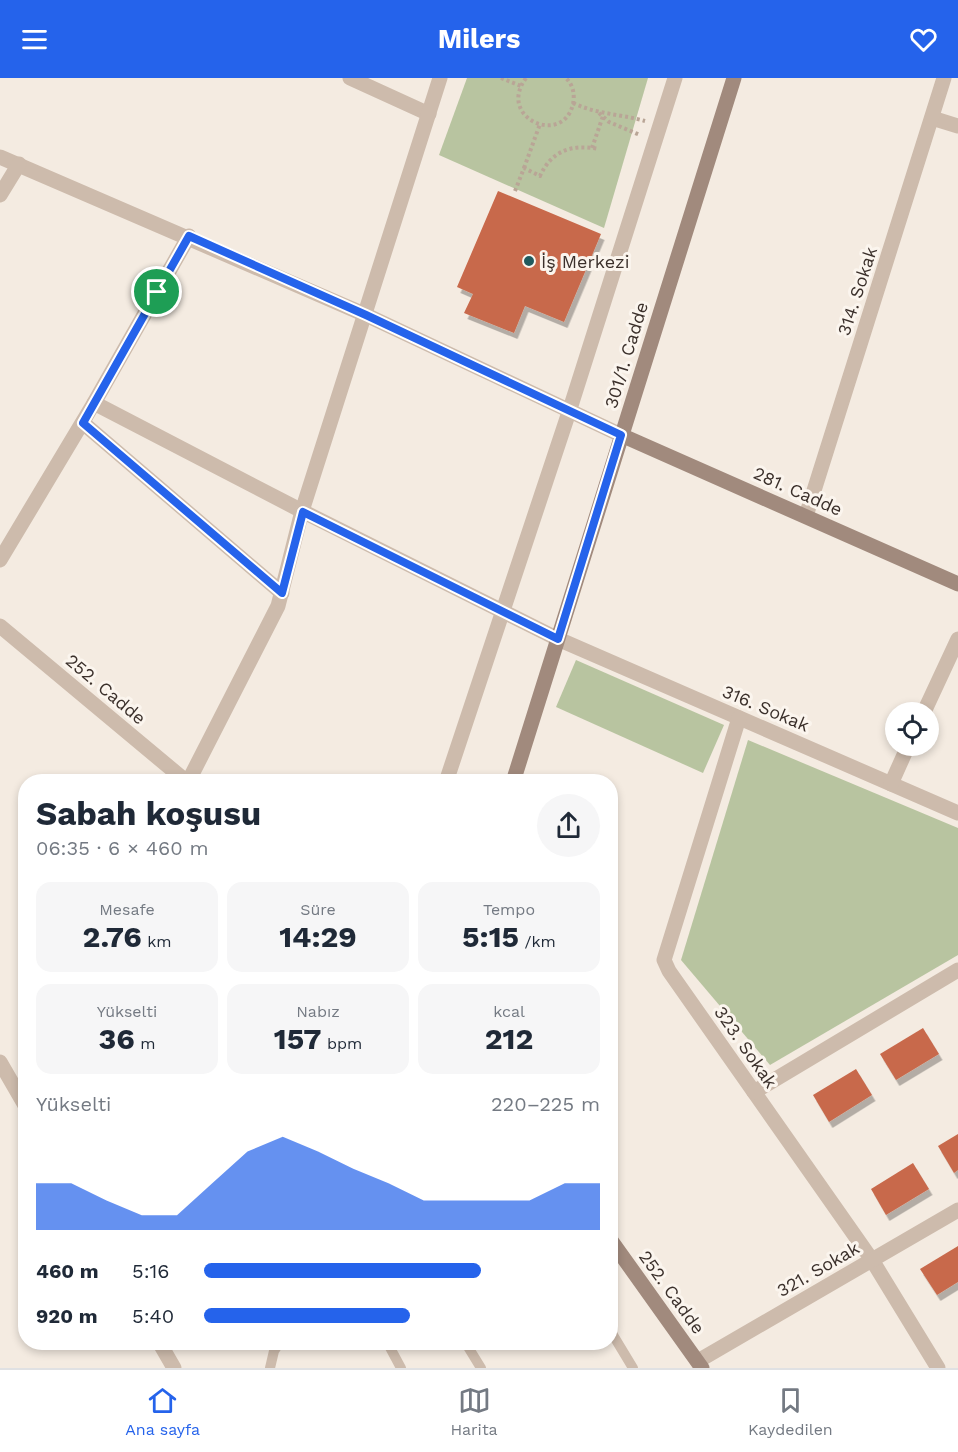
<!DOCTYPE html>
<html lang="tr">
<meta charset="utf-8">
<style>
:root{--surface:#fff;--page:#f6f6f7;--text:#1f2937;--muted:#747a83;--line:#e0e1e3;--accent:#2563eb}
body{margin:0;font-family:"Work Sans",sans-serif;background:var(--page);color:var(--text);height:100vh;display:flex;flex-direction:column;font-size:22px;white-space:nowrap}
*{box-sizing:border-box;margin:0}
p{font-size:20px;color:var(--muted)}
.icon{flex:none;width:33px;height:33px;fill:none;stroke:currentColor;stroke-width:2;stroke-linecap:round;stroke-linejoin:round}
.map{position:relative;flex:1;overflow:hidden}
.sheet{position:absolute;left:18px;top:696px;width:600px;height:576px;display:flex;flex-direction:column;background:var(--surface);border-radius:24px;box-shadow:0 3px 9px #0003}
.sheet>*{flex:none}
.fabs{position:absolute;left:885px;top:624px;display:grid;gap:12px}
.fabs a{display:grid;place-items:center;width:54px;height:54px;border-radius:50%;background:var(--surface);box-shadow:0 3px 9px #0003;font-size:30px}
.pin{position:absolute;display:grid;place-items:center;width:51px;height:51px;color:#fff;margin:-26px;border:3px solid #fff;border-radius:50%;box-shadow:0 2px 6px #0007}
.round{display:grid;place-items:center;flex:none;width:63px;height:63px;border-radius:32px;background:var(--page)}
.overview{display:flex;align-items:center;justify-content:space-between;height:102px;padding:0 18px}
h1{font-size:33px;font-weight:700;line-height:45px}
.figures{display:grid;grid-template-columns:repeat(3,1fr);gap:9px;height:102px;padding:6px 18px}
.figures div{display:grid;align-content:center;border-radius:15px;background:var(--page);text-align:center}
.figures b{font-size:30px;font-weight:700}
.figures small{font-size:16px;font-weight:400}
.figures p{font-size:16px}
.chart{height:168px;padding:12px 18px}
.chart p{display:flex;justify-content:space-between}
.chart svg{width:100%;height:108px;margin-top:6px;fill:var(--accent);opacity:.7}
ul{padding:0 18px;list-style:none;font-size:20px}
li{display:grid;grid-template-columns:96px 72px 1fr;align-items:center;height:45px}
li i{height:15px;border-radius:8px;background:var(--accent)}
header{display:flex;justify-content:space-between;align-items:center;height:78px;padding:0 18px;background:var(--accent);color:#fff;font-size:27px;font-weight:700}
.dock{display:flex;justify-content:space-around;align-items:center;height:84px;border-top:2px solid var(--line);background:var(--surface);font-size:16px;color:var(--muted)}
.dock a{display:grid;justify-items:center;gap:3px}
.dock .on{color:var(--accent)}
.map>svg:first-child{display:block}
</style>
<header><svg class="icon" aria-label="menu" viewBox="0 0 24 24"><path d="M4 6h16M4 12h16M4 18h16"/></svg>Milers<svg class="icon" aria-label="heart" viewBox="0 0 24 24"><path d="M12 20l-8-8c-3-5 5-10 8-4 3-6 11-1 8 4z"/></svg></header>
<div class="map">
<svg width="958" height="1290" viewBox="0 0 958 1290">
<defs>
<filter id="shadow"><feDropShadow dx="3.5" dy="6" stdDeviation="0" flood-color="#0004"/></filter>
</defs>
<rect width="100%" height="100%" fill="#f4ebe1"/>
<g fill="#b8c4a0">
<path d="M467,0H648L604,150L439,77Z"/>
<path d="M576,582L724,647L703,695L556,629Z"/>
<path d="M748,662L958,750V877L770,987L681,882Z"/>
</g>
<g fill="#c8694b" filter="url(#shadow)">
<path d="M498,113L601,156L564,244L525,228L514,255L464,235L473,216L457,209Z"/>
<path d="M923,950L939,976L896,1002L880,976Z"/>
<path d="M856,991L872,1017L829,1044L813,1017Z"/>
<path d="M958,1056V1092L954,1095L938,1068Z"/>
<path d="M913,1085L929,1111L886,1137L871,1111Z"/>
<path d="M958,1168V1204L937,1217L920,1191Z"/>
</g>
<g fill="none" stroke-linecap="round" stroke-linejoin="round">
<g stroke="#b9a596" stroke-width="4" stroke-dasharray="3 3" stroke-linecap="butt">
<path d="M501,0L521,8"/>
<path d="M526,0C496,40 563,69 573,26C575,16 573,7 566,0"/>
<path d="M573,25C596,36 620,36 645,43"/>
<path d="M599,35L609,44L640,57"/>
<path d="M592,70L603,38"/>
<path d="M524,90L540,46"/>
<path d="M515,113L524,90L540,98C552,72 572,66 599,71"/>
</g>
<g stroke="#cdbbac" stroke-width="10">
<path d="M610,1252L633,1290"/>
<path d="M387,1264L401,1290"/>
<path d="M465,1264L481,1290"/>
<path d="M270,1290L274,1273L280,1264"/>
</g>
<g stroke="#cdbbac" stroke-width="15">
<path d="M350,0L429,36"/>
<path d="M932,40L958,48"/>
<path d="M0,79L366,237L621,357"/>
<path d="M0,117L19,86"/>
<path d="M94,325L302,433L558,561L958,735"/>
<path d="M83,345L282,515"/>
<path d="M806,438L944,0"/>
<path d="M0,482L94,325L189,158"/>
<path d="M0,548L187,704"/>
<path d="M924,634L958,561"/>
<path d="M739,640L664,882L669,893L872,1182L938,1290"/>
<path d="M188,704L278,528L302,433L440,0"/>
<path d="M446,704L569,334L675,0"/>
<path d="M891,706L908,668"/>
<path d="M0,984L26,1029"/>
<path d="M754,1014L958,892"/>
<path d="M159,1264L174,1290"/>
<path d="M698,1283L958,1132"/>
</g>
<g stroke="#a18a7d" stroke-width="15">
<path d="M621,357L958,506"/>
<path d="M513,704L734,0"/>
<path d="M610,1161L702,1290"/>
</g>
</g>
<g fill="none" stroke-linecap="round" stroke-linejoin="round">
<defs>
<path id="route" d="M189,158L366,237L621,357L558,561L303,434L282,515L83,345Z"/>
</defs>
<use href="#route" stroke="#fff" stroke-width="12"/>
<use href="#route" stroke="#2563eb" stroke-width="8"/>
</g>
<circle fill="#1f5a5e" stroke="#fbf5ee" stroke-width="2" cx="529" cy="183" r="6"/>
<g text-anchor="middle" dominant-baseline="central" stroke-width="6" stroke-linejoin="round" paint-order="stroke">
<g font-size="18" fill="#3b302b" stroke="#fbf5ee" text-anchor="start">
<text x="541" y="183">İş Merkezi</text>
</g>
<g font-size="18" fill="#3b302b" stroke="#fbf5ee">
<text transform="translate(857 213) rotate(-72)">314. Sokak</text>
<text transform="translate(626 277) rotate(-73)">301/1. Cadde</text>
<text transform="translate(798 413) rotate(24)">281. Cadde</text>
<text transform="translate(106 611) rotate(40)">252. Cadde</text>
<text transform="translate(766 630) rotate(23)">316. Sokak</text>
<text transform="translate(746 969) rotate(55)">323. Sokak</text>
<text transform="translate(818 1191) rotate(-30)">321. Sokak</text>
<text transform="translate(672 1214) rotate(54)">252. Cadde</text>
</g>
</g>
</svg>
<div class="fabs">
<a><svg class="icon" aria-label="locate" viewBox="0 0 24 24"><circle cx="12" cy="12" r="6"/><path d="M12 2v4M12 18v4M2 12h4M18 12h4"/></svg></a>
</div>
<div class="pin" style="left:157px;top:214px;background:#1e9e55"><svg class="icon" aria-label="arrive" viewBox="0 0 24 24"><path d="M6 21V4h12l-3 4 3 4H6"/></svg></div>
<section class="sheet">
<div class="overview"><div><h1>Sabah koşusu</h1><p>06:35 · 6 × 460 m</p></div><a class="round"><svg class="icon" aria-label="share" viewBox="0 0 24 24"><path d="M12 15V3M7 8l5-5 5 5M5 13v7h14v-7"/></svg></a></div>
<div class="figures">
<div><p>Mesafe</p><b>2.76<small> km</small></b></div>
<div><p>Süre</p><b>14:29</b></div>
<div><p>Tempo</p><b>5:15<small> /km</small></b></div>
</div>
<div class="figures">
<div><p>Yükselti</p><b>36<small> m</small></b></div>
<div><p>Nabız</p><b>157<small> bpm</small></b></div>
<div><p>kcal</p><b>212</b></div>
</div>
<div class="chart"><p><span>Yükselti</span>220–225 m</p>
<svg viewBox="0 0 160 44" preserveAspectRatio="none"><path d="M0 44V25L10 25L20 32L30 38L40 38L50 25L60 12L70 6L80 12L90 19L100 25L110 32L120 32L130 32L140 32L150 25L160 25V44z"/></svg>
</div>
<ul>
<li><b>460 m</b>5:16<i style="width:70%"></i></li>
<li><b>920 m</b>5:40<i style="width:52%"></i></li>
</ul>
</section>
</div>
<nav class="dock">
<a class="on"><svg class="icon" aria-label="home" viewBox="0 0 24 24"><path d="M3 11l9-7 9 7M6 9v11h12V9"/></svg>Ana sayfa</a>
<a><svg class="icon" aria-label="map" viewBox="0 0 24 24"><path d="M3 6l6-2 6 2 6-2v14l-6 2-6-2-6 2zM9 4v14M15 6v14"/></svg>Harita</a>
<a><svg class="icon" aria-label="saved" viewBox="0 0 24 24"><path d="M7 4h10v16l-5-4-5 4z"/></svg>Kaydedilen</a>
</nav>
